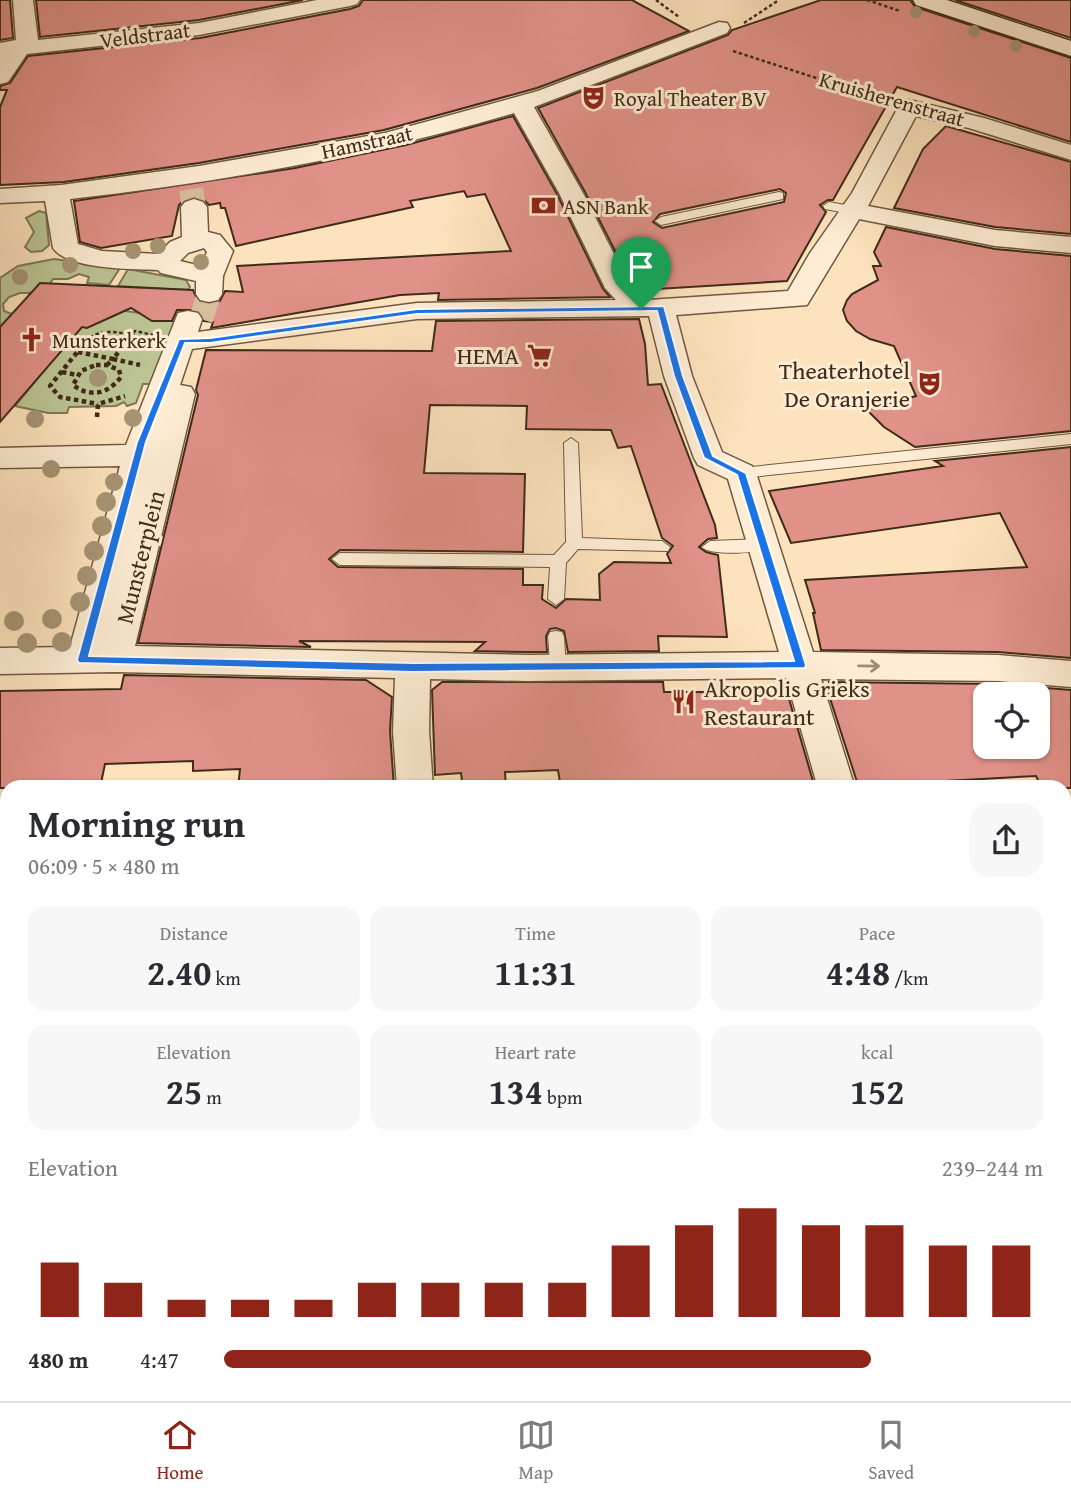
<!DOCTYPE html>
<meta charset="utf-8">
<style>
:root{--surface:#fff;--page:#f7f7f7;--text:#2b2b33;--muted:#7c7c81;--line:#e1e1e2;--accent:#8f2418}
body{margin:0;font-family:"Gentium Book Plus",serif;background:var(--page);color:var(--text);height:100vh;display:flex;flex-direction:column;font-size:26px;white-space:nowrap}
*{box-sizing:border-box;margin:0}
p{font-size:23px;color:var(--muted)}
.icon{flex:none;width:38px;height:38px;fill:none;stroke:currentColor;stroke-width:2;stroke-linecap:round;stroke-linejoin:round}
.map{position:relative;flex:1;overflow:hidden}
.panel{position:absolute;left:0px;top:780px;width:1071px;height:621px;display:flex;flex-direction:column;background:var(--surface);border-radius:21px 21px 0 0;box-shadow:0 2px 5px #0004}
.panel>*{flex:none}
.tools{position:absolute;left:973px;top:682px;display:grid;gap:14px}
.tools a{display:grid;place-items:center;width:77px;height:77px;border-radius:14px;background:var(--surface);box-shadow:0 2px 5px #0004;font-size:35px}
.pin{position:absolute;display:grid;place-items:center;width:60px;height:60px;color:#fff;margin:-72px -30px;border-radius:50% 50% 50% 0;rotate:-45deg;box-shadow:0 0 7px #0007}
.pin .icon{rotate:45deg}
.round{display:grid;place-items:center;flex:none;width:74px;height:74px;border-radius:21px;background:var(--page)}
.overview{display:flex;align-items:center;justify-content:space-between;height:119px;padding:0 28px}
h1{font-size:38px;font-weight:800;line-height:52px}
.stats{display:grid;grid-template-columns:repeat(3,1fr);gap:10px;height:119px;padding:7px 28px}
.stats div{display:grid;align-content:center;border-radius:18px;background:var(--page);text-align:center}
.stats b{font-size:35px;font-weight:800}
.stats small{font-size:19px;font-weight:400}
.stats p{font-size:19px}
.chart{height:196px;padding:14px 28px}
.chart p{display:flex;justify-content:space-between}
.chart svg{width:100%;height:126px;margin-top:7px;stroke:var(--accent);stroke-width:6}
ul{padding:0 28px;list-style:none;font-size:23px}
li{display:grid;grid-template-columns:112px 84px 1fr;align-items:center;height:52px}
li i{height:18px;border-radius:9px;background:var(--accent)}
.tabs{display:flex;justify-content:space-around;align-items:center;height:98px;border-top:2px solid var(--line);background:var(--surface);font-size:19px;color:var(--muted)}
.tabs a{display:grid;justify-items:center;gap:4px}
.tabs .on{color:var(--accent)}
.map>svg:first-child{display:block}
</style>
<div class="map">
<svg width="1071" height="1401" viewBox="0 0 1071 1401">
<rect width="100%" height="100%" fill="#fde3bd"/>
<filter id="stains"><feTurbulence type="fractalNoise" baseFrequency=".00286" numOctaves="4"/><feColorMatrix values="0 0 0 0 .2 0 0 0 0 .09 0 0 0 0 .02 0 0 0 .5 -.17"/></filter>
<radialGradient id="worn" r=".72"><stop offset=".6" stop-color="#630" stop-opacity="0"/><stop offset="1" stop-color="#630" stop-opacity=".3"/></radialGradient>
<g fill="#bcc494" stroke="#7e7856" stroke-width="2">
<path d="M39,211L46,213L49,245L42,251L31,252L25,247L34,232L26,218Z"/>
<path d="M54,259L120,268L109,285L87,283L89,277L79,274L68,279H53L49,285L30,293H20L9,297L3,304L4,311L12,314L0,329V278L18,266Z"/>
<path d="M128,269L186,280L190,287L188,290L118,286Z"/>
<path d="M104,308L147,314L160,321H179L162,384H143L136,403L127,406L124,402L116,406L69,407L67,413H48L15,406L48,366L62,344Z"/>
</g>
<g fill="#e09188" stroke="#402b19" stroke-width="2" fill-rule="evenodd">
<path d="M0,0H10L13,38L0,40Z"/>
<path d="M36,0H303L199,20L40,37Z"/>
<path d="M363,0H632L689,31L537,88L384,130L199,163L64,182L0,185V107L7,90H0V86L10,83L28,56L200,38L350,9L359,6Z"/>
<path d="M821,0H910L915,7L1071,58V142L897,87L833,200H828L820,205L826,212L787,281L640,290L631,282L585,192L538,108L728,35L732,30ZM780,189L786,193L784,202L662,228L653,222L660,214Z"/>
<path d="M955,0H1071V38Z"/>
<path d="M513,116L557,194L603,289L610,297L438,300L439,293L400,295L211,328L213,322L204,321L199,310H177L172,321H152L131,308L87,328L82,327L0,422V327L40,283L193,290L198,301L210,305L220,301L225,291L243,292L237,266L511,251L485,194L467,197L464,191L410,201L413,207L236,246L225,208H221L220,203L209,205L204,200L193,197L184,200L179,205L172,236L101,248L80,242L74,201L295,168L406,145Z"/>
<path d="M946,126L1071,162V234L995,227L894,208L923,149Z"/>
<path d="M886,227L995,249L1071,256V431L915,447L884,427L867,410L916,396L894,346L870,339L856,331L847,321L843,310L847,300L852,294L878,280L873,266H881L874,252Z"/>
<path d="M639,319L645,344L648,385L661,384L715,525L717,538L708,539L699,547L706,552L718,555L727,637L658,636L659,651L568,652L564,631L556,628L550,629L546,636L547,652H527L475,651L485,642L299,641L311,647L138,643L198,395L196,390L206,350L432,351L436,321ZM430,405L527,406L526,429L611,430L618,448L631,446L662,538L673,546L667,554L671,563L614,562L599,574L600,600L566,599L556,608L542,599L543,585H523V569L338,567L329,559L340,550L523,552L525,474L424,473Z"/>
<path d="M1071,447V658L998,652L821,650L813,613H815L805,580L1027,567L1000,513L791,543L769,491L943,466L935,461Z"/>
<path d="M124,675L366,680L392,697L390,731L394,788H238L240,769L193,771V761L105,764L101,783L70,782L69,788H0V691L121,689Z"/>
<path d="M442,682H663L664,692H787L815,788H561L558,770L505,772L506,788H463L461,773L435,775L432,690Z"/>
<path d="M829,682L998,684L1071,690V788H1042L1036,776L928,782L930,788H859L828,692H831ZM985,695H1038V747L985,748Z"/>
</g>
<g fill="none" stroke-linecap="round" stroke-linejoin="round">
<g stroke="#d7be9c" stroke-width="24" stroke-dasharray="24 12" stroke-linecap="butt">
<path d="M191,189L194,207"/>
<path d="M201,319L209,294"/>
</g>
<defs>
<g id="lane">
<path d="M779,192L783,193V199L661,225L655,221L661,217Z"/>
<path d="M829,202L856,207L858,210L852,214L825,209L823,206Z"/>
<path d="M1071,434V444L741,478L733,473L741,468Z"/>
<path d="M571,438L578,443L582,538L662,541L670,547L668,551L578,549L566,563L564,599L556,605L548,599L550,567L340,565L332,559L340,553L554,555L566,542L564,443Z"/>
<path d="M763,539L771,545C764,554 709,556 702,547L710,541Z"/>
<path d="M556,631L562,632L564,637L566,668L563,673H551L548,637L550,632Z"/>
</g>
<g id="street">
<path d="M13,0H33L38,40L199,23L317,0H360L357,4L350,6L199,35L27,54L8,82L0,84V43L16,40Z"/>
<path d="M719,22L727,23L730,28L727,33L534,107L583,193L629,284L648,300L788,291L810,253L852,193L901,102L909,100L984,118L1071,145V160L969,128L916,116L868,206L995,230L1071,237V253L995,246L859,219L807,305L676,315L692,376L722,452L752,466L756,473L813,652L998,655L1071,661V687L998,681L821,679L855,788H818L786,678L527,681L430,679L429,731L433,788H397L393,731L395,678L115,672L0,674V648L70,647L120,466L0,468V448L126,445L178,313L188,311L198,313L202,319L198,332L417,303L616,300L605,288L559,193L514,113C370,156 220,182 70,199L78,244L102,251L158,254L170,242L182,237L181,207L185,202L194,199L203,202L207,207L208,232L220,235L233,251L223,276L222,294L218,300L209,302L200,300L196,294V281L161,273L158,270C134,269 68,270 53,248L45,201L0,203V189L61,185L199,166L385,133L538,91ZM204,248L207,252L201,266L180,261L188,253ZM649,316L664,376L694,458L698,465L728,479L779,652L527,655L135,646L195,394L191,387L180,385L192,349L417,319Z"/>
<rect x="1064" y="1288" width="7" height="48"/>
<rect x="0" y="1321" width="7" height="48"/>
<path d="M950,1395H999L1001,1401H951Z"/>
</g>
<path id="secondary" d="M913,0H947L1071,41V56L916,5Z"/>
</defs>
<use href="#lane" stroke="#6f5942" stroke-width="2"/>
<use href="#street" stroke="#6f5942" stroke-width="3"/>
<use href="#secondary" stroke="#402b19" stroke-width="3"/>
<g stroke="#402b19" stroke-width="2.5" stroke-dasharray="3.5 2.5" stroke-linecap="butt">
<path d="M656,0L679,17"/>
<path d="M867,0L900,11"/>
<path d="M744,23L779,0"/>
<path d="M733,51L884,100"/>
<path d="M86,342C101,324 129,335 149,339"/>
<path d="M126,342L135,331L153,335"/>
</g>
<g stroke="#402b19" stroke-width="4.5" stroke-dasharray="4.5 3.5" stroke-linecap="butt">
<path d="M87,340L50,386L60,397L98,404"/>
<path d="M128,340L113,359L140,365"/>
<path d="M78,352L113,359L107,365"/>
<path d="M96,365H107L119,370L121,377C108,394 90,398 73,385L81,371Z"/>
<path d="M62,372L77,375"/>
<path d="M97,417L98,404L125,396"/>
</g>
<use href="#lane" fill="#feedd4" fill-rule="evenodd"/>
<use href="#street" fill="#feedd4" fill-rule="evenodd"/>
<use href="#secondary" fill="#feedd4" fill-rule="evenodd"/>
</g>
<g fill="#a69374">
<circle cx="916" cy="12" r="6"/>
<circle cx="974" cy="31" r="6"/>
<circle cx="1016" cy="46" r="6"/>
<circle cx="158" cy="246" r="8"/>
<circle cx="133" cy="251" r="8"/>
<circle cx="201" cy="262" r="8"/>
<circle cx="70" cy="265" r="8"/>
<circle cx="20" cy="277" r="8"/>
<circle cx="98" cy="378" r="9"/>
<circle cx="133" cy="418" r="9"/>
<circle cx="35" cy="419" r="9"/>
<circle cx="51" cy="469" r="9"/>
<circle cx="114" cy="482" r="9"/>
<circle cx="106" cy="502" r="10"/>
<circle cx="102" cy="526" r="10"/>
<circle cx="94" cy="551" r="10"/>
<circle cx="87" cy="576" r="10"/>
<circle cx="80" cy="602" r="10"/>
<circle cx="52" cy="619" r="10"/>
<circle cx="14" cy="621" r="10"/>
<circle cx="62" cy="642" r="10"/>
<circle cx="27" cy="643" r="10"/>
</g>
<defs><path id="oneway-shaft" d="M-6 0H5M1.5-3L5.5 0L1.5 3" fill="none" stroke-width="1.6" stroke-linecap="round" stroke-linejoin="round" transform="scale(1.75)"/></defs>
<use stroke="#9f8c76" href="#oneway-shaft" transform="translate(869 666) rotate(1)"/>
<path fill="#1a73e8" stroke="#fff" stroke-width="2" fill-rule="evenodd" d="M664,306L683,376L713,456L746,473L806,665L805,668L413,672L79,663L77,660L137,442L179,339L210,338L417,309ZM657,311L674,376L704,458L737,475L794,661L413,663L89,656L146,442L185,343H210L417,314Z"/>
<defs>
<symbol id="theatre-bare" viewBox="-9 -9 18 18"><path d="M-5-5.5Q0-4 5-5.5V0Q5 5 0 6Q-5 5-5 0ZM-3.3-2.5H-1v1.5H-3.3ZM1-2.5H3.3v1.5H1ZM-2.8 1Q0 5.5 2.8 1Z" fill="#8f2418" stroke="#feedd4" stroke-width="2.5" paint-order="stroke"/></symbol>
<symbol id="bank-bare" viewBox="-9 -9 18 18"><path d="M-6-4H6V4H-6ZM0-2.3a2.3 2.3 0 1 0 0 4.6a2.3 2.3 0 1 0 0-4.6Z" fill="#8f2418" stroke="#feedd4" stroke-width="2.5" paint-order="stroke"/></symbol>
<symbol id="church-bare" viewBox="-9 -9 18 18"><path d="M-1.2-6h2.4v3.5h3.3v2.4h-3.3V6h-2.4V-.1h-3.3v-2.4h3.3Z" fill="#8f2418" stroke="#feedd4" stroke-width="2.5" paint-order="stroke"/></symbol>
<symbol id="supermarket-bare" viewBox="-9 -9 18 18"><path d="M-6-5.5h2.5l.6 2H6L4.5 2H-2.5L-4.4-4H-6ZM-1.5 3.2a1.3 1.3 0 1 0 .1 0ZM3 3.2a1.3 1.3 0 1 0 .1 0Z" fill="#8f2418" stroke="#feedd4" stroke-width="2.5" paint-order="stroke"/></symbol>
<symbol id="restaurant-bare" viewBox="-9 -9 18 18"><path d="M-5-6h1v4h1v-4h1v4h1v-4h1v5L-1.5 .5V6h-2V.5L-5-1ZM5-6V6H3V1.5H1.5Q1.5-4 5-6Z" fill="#8f2418" stroke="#feedd4" stroke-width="2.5" paint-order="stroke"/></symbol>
</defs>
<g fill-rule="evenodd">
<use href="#theatre-bare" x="576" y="80" width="35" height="35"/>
<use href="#bank-bare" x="526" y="188" width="35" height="35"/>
<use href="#church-bare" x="14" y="322" width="35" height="35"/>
<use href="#supermarket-bare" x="522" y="338" width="35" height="35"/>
<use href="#theatre-bare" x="912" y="366" width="35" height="35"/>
<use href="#restaurant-bare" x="666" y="684" width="35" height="35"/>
</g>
<g text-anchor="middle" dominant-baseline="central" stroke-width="6" stroke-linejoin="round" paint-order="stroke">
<g font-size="21" fill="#402b19" stroke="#feedd4">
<text transform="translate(145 35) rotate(-7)">Veldstraat</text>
<text transform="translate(892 99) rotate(16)">Kruisherenstraat</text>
<text transform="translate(367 142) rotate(-12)">Hamstraat</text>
</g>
<g font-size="21" fill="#402b19" stroke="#feedd4" text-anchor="start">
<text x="614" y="98">Royal Theater BV</text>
<text x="563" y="206">ASN Bank</text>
<text x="52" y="340">Munsterkerk</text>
</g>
<g font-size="24" fill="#402b19" stroke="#feedd4" text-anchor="end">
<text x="519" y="355">HEMA</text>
<text x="910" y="370">Theaterhotel<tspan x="910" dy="28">De Oranjerie</tspan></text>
<text x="704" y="688" text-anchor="start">Akropolis Grieks<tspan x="704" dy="28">Restaurant</tspan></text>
</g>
<g font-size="24" fill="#402b19" stroke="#feedd4">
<text transform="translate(140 557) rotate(-76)">Munsterplein</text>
</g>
</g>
<rect width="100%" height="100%" filter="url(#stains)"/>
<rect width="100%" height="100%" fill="url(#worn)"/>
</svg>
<div class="tools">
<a><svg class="icon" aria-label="locate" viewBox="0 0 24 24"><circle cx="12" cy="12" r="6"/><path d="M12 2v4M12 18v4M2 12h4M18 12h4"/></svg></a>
</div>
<div class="pin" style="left:641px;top:309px;background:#1e9e55"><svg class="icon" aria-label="arrive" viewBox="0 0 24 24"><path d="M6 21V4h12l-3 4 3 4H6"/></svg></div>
<section class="panel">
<div class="overview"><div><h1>Morning run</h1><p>06:09 · 5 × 480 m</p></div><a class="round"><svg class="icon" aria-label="share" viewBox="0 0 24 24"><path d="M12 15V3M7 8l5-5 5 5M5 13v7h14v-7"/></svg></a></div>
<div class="stats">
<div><p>Distance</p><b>2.40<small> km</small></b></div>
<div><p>Time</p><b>11:31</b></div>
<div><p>Pace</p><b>4:48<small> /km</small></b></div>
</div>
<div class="stats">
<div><p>Elevation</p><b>25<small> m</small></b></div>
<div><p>Heart rate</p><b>134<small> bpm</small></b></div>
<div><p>kcal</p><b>152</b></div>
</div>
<div class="chart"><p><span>Elevation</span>239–244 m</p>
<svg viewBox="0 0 160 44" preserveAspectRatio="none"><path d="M5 44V25M15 44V32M25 44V38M35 44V38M45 44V38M55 44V32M65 44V32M75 44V32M85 44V32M95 44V19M105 44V12M115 44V6M125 44V12M135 44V12M145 44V19M155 44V19"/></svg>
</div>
<ul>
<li><b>480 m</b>4:47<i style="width:79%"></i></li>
</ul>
</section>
</div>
<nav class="tabs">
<a class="on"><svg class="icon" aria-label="home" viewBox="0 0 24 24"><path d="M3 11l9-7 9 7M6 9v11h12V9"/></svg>Home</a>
<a><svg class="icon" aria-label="map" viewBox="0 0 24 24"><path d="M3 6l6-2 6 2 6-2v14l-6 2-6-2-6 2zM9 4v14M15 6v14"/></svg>Map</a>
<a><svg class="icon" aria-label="saved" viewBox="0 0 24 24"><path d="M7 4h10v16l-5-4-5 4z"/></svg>Saved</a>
</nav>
